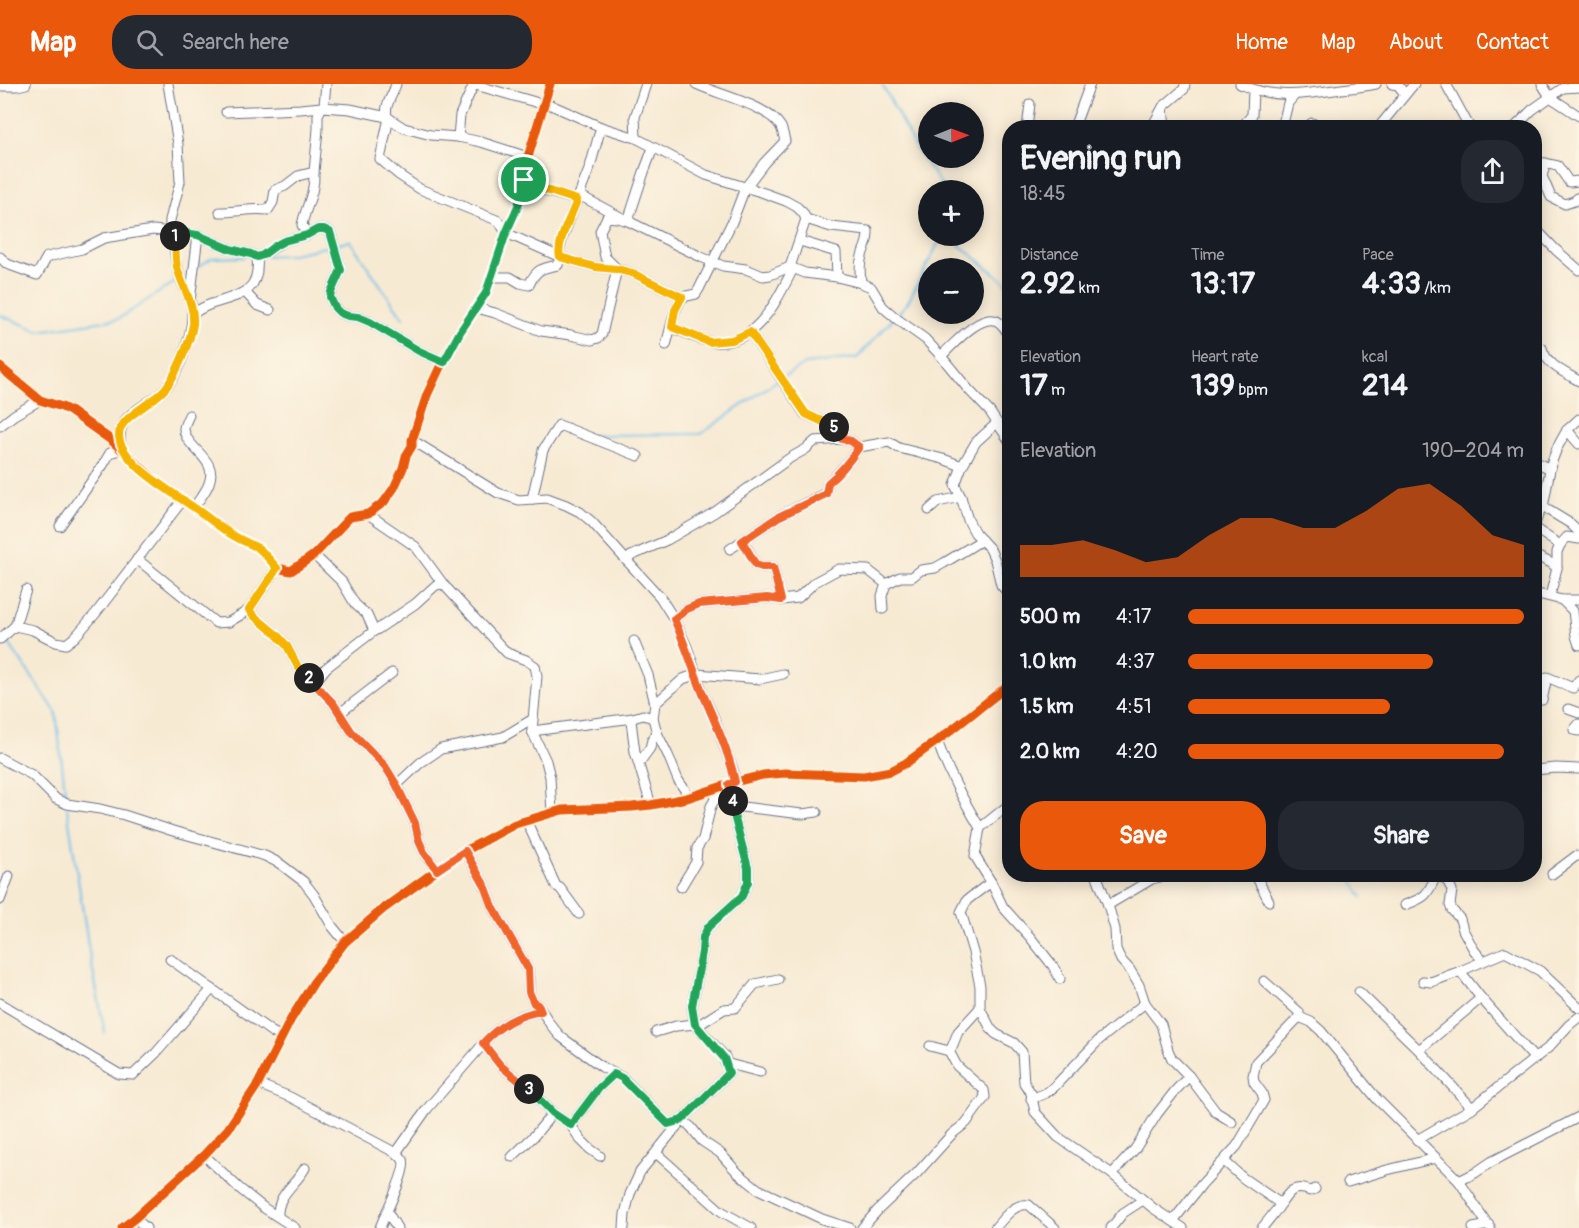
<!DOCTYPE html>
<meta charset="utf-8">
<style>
:root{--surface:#171b24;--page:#242831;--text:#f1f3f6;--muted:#9ea1a6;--accent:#ea580c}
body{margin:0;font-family:Pangolin,sans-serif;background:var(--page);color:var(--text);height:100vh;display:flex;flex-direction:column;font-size:22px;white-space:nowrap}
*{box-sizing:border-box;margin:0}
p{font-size:20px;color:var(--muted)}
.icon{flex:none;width:33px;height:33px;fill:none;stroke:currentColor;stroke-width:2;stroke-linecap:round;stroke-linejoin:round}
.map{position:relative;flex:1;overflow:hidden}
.details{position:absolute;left:1002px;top:36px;width:540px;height:762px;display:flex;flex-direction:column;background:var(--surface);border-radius:24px;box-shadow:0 3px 15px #0003}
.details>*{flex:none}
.needle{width:39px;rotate:89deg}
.fabs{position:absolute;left:918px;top:18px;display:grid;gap:12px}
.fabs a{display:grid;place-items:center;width:66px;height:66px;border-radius:50%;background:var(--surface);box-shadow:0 3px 15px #0003;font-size:30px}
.pin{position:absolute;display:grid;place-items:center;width:51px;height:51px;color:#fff;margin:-26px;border:3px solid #fff;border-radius:50%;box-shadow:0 2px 6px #0007}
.km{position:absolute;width:30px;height:30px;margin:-15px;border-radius:50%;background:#222;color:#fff;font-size:16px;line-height:30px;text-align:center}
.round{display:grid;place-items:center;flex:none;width:63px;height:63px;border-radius:24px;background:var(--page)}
.summary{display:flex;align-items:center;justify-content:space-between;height:102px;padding:0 18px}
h1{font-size:33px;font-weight:700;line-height:45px}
.metrics{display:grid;grid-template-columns:repeat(3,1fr);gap:9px;height:102px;padding:6px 18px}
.metrics div{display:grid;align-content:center}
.metrics b{font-size:30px;font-weight:700}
.metrics small{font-size:16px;font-weight:400}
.metrics p{font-size:16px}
.chart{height:168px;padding:12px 18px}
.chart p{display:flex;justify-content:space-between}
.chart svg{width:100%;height:108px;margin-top:6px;fill:var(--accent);opacity:.7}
.cta{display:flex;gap:12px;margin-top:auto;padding:12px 18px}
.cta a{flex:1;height:69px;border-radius:24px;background:var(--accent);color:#fff;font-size:24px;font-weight:700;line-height:69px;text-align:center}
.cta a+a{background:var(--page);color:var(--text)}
ul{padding:0 18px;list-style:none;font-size:20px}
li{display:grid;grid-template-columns:96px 72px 1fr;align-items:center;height:45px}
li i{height:15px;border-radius:8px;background:var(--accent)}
header{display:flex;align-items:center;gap:36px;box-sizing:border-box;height:84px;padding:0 30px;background:var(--accent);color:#fff}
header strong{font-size:28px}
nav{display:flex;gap:33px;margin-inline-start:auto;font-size:21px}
.search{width:420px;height:54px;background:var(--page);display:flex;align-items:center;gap:15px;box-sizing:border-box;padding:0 21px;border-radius:24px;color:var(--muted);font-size:22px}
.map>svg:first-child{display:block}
</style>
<header>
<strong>Map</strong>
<div class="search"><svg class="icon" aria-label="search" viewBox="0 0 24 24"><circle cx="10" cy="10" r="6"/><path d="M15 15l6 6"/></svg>Search here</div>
<nav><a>Home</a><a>Map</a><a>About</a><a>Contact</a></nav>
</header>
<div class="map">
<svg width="1579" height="1144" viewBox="0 0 1579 1144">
<rect width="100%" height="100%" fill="#fcf5e5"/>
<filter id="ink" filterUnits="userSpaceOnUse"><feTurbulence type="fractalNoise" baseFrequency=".0167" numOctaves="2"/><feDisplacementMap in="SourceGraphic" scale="12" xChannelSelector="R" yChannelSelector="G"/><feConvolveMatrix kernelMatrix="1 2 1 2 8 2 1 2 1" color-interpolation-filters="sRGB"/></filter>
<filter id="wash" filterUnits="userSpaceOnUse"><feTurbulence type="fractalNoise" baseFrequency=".008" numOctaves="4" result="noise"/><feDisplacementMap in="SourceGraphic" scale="24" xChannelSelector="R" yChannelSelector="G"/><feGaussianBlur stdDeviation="1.35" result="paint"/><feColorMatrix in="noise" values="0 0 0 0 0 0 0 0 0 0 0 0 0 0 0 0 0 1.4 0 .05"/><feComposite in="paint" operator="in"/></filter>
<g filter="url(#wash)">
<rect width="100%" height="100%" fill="#f7ead3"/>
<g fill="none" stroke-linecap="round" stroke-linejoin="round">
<g stroke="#6fbfea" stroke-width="2">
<path d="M882,0L916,65L945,106"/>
<path d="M958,152V160L1005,198L1010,205"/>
<path d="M335,161L350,157L403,234"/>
<path d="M267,172L288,171L330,162"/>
<path d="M198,183L212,174L244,173"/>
<path d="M0,231L39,247L118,235L178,196"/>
<path d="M896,232L908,218L942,152"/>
<path d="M783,293L805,280L857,274L892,236"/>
<path d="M594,351L701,350L778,296"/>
<path d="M5,554L56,628L66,715"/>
<path d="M67,724L89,867L105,949"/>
<path d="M1349,790L1362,813"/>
</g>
</g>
</g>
<g filter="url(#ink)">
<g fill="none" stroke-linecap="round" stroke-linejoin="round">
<defs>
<g id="minor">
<path d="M396,0C393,12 384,20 387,33L404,44L431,51L458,53L481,58L528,73"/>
<path d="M472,0L542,20L544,18L601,43L636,54L706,91L764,109L786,117L797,123L803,129L806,135L790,183L805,189L837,193L861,199L871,203L883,223L897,235L925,255L941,272L968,305L990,328L1010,358"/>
<path d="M1240,0C1273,15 1299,11 1334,6C1348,4 1362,3 1376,0"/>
<path d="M1392,0L1398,1L1405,10"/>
<path d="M1446,0L1470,44"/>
<path d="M1542,0L1550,13L1579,32"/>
<path d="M0,2H17L26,0"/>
<path d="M1163,23L1165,44"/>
<path d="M226,28L300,25L322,23L324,21L326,0"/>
<path d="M389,34L380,75L399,91L420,105L499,137L506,149L560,173L595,183L617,185L632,189L682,213L696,210L699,205L732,138L745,104L764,79L785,57C784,53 783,48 781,43C768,21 719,11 696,0"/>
<path d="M1027,44L1030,20"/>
<path d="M1075,44L1076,38L1090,0"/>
<path d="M1098,44H1107"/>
<path d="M1153,44V41L1163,23L1184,5L1185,0"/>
<path d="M1241,44L1252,31L1253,6"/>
<path d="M1282,44L1288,19L1294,12"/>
<path d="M1305,44L1312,39L1322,44"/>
<path d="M1378,44L1414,0"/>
<path d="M1514,44L1532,26L1563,4L1579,3"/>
<path d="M458,53L460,31L474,0"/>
<path d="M636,54L635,33L646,0"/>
<path d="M1534,77L1558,82L1569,98L1579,97"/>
<path d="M1546,79L1542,92L1551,113L1565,120L1574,117L1579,113"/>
<path d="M524,96L546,107L577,116"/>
<path d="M579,111L628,137L701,173L723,182L746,185L763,192L770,191L790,183"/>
<path d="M220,128C237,128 251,124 268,126L273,118L275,106L285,102L298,92L314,88L318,45V31L322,23L350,25L387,33"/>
<path d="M806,135L831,143L868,147C868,162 865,160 862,172C859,181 860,190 861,199"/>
<path d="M1534,143L1556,166L1579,186"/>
<path d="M307,151L302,141C306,121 315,110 314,88"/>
<path d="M800,157L836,168L837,193"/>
<path d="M0,173L7,180L37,191L47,173L82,165L104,154L153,146L198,151L230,165L251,170L257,173L263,171L284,157L307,151L318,145H324L330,148L341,186L331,208L330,213L335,224L340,229L348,232L358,233L370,238L419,267L444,278"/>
<path d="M492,193H510L520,199L529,201C536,185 542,184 558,181L560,173L559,169L562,155L590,83L601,43"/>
<path d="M245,208L257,221L270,226"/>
<path d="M190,217L198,151"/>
<path d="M477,224L495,229L541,247L571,251L592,256L598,254L602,250L617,185L605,173L600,147L607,133L617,134L628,137L644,88L653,64"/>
<path d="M192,230C197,227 203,223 209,221C237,211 261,211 257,173"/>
<path d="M671,243C684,248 698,256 711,258C756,263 776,218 793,185"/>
<path d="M750,248L805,330L843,346L842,355"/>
<path d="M666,261L675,227L682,213"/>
<path d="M1542,264C1546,281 1566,289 1579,297"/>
<path d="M941,272C953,261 980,229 997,237C1003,240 1006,247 1010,252"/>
<path d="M0,283L40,316L62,323L70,327L111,356L159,400L234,452L260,465L277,484L291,487L314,471L350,433L368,430L384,418L394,404L403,384L406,372L412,362V356L427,311L440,283L460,248L486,209L506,149L518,122L524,96L528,73L550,0"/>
<path d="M189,331C187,336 184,341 184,345C185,364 219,375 209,399C207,407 198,416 194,424"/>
<path d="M997,339L976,358L962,382L955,401L961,413L968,436L975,449L990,465L995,476L1001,501L1010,511"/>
<path d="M0,342L14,331L40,316"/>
<path d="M1567,346L1579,360"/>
<path d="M412,356L498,409L519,416L547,414L566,421L580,428L592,438L627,477"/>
<path d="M122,365C112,330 143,326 163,307C171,299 178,285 182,275C188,259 193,242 192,225C192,218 187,210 184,203C178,190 172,167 176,154L170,147V136L180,98L178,60L168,0"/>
<path d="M1534,377L1550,385"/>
<path d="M532,415L543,366L559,341L638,372"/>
<path d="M1543,423L1571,440L1579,448"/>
<path d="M929,426L938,418L961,413"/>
<path d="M368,430L416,463L443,500L507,569L526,576L535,582L537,592L532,647L546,677L550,693L552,729"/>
<path d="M60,442L103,381L110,369L122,365"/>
<path d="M1534,444L1538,431L1543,423L1551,380L1557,364L1567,346L1579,335"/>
<path d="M1534,444L1560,461L1567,453L1579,455"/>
<path d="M743,457L756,481L762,483H773L781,516L798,514L815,498L839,485L868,486L886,500"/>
<path d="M730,465L778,433L826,409L828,399C839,389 851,375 859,363"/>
<path d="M314,471L342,498L355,520L367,531L374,547"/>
<path d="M1534,471L1551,479L1557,484"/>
<path d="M137,475L216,539L229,538L249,526"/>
<path d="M277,484L249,526L254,532L277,551L287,562L298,583L333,619L351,647L385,682L396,700L415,739L419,757L424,768L437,786"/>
<path d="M1534,509L1562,516H1579"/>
<path d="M1550,512L1557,484V468L1560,461"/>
<path d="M1562,516L1573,527L1576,552L1579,561"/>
<path d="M883,525L882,512L886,500L900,493H912L921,486L935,484L944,479L982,456"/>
<path d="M674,535L687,525L699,520L767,514L781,516"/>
<path d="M15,542L33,546L56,558L66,560L75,553L96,529L182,417"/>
<path d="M0,555L15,542L26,506"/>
<path d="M634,557L648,591L655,620"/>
<path d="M314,599L326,584L374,547L378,545L415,520L436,501L443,500"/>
<path d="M1534,615L1542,616L1547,593L1573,604L1579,596"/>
<path d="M1568,625L1579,629"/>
<path d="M340,629L392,589"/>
<path d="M653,634L657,649L668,671L678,696L685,706L687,714"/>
<path d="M1579,640L1574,646L1579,647"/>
<path d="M532,647L633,634"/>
<path d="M937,656C947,687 963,715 980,744L975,772L991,798L967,816L961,828L973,868L980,902V924"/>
<path d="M0,674L32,691L56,715L67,720L100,725L124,731L173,747L265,772L279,779L304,798L314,811L332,842L345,858"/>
<path d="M639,679L650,664L652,656L657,649"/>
<path d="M1534,686L1556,684L1579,685"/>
<path d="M735,698L733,686L714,634L703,610L687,563L674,535L660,513L627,477L631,472L667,456L715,428L790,374L806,365L815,357L842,355L851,357L859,363L889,358L899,364L943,375L962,382"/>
<path d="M396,700L401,697L420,679L441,665L503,653L533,635"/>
<path d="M651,721L635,668L631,637L633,634L643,631L653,634L655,620L683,595L697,590L760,595L783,590"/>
<path d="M734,722L802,730L817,728"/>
<path d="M526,736L556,802L560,804L579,830"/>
<path d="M980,744L1010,720"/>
<path d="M465,767L486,804L493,823L528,885L529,897V908L534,919L539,922L550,940L560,952L602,983L623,994L668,1040L682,1036L691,1043L702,1057L720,1069L738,1089L758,1105L822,1135L850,1144"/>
<path d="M1096,790L1108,821L1115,845L1116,865L1121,876L1130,886L1139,901L1145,919L1161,940L1168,966L1172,975L1189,992L1216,1028L1232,1038"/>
<path d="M1255,790L1269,817"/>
<path d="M1440,790L1448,798L1452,806L1450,821L1452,826L1460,835L1463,846L1474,866L1483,877"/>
<path d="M1552,790L1576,772H1579"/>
<path d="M991,798L1003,823L1030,853L1053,882L1060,895"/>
<path d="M681,803L696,778L697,764L703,755L711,722L723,702"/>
<path d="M0,816L9,792"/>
<path d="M1108,821L1152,795L1173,790"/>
<path d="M1405,821C1427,813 1427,811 1437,790"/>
<path d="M170,875L272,948L282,953"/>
<path d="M1460,887L1481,914L1535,975"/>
<path d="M1264,897L1299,928V933L1311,938L1321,947L1377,1015L1459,1097L1490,1144"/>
<path d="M1423,897L1431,898L1458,888L1505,868L1540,887L1579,924"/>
<path d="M1359,908L1419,966L1472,1024"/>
<path d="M0,919L119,990L133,991L156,969L212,905"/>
<path d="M697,942L724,925L735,924L755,900L778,895"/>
<path d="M656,948L676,942L695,940"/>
<path d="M483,959L500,981L527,1003L553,1029L571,1041L580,1055L590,1065L600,1072"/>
<path d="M930,962L949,967"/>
<path d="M1419,966L1481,914"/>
<path d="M725,979L760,988"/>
<path d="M258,1000L290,1013L396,1069C398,1070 402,1074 403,1076C408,1085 384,1132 380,1144"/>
<path d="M1031,1015L1046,1009L1054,1003L1099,956L1145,919"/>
<path d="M571,1041L599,1004L614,990"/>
<path d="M1417,1056L1472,1024L1548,964L1569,941L1579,933"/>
<path d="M396,1069L427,1025L491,951C505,938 522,930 541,927"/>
<path d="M656,1069L721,1127L751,1144"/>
<path d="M204,1071L239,1104L264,1124L295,1144"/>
<path d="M512,1073L534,1052L553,1029"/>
<path d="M1224,1077L1243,1094L1281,1120"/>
<path d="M1112,1090L1135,1065L1157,1030L1175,1007L1189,992"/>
<path d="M1459,1097L1475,1089L1491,1078L1579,1033"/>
<path d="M1348,1098L1387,1086L1436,1074"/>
<path d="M387,1127L397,1144"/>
<path d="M278,1132C277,1110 295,1102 305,1084"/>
<path d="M135,1134L146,1144"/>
<path d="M1173,1137L1202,1100L1237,1062L1264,1016L1262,1009L1254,998L1253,992L1256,978L1299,933"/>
<path d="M122,1144L135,1134L204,1071L228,1045L258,1000L291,935L314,898L345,858L383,825L437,786L465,767L515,740L562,726L632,723L651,721L687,714L735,698L763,691L785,689L864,692L891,687L906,679L949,648L1010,600"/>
<path d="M624,1144L625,1130L630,1110L640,1088L682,1036L729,989L725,973L695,940L692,923L702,868L703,853L708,843L742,812L748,798V784L734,731V722L729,700"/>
<path d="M862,1144L878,1126L917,1089L952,1050L966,1039L985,1013L984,1006L957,982L949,967L952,963L958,948L980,924L991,945L996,950L1014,959L1022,968L1024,999L1031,1009L1035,1028L1058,1053L1112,1090L1153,1124L1183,1144"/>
<path d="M995,1144C1004,1134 1015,1118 1029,1121L1055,1144"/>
<path d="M1111,1144L1123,1129L1143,1116"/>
<path d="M1262,1144C1268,1137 1273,1130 1278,1124C1287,1111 1292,1099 1310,1107L1315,1105"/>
<path d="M1473,1144L1489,1141"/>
</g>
</defs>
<use href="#minor" stroke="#687087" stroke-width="11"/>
<use href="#minor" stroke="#fff" stroke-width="9"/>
<defs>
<g id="cycleway">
<path d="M0,283L40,316L62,323L70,327L111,356L159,400L234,452L260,465L277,484L291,487L314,471L350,433L368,430L384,418L394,404L403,384L406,372L412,362V356L427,311L440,283L460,248L486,209L506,149L518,122L524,96L528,73L550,0"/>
<path d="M122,1144L135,1134L204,1071L228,1045L258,1000L291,935L314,898L345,858L383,825L437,786L465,767L515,740L562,726L632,723L651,721L687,714L735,698L763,691L785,689L864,692L891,687L906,679L949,648L1010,600"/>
</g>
</defs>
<use href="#cycleway" stroke="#fcf5e5" stroke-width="13"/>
<use href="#cycleway" stroke="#e8590c" stroke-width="9"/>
</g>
</g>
<g fill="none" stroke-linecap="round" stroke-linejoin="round" filter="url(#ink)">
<defs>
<path id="split-1" d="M175,152L171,147L198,151L230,165L251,170L257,173L263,171L275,162L284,157L307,151L318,145H324L330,148L341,186L331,208L330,213L335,224L340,229L348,232L358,233L370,238L419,267L444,278L460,248L486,209L506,149L518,122L524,96"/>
<path id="split-2" d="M175,152C176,161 175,174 177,183C182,203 195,220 193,240C191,256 174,296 163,307C136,333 95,340 137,382C155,399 176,411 196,425C209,434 220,444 234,452C241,456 250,460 258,464C265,469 271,478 277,484L249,526L254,532L277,551L287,562L298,583L309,594"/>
<path id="split-3" d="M309,594L333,619L351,647L385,682L396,700L415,739L419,757L424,768L437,786L465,767L486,804L493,823L528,885L529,908L534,919L539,922L541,927C517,931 500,941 483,959L500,981L529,1005"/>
<path id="split-4" d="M529,1005L553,1029L571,1041L599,1004L614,990L622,994L668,1040L682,1036L729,989L724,974L695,940L692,922L702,868L703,853L708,843L742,812L748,798V784L734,731L733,717"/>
<path id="split-5" d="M733,717L729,700L735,698C729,667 715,639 703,610C693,585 685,560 674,535L687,525L699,520L767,514L781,516L773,483H762L756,481L742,457L778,433L826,410L828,399C839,390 851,375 859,363L851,357L842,355L843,346L834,343"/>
<path id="split-6" d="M524,96L546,106L577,116C572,132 556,157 560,173L595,183L616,185L632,189L682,213L675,226L672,243L709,258L732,256L750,248L806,330L834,343"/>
</defs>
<use href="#split-1" stroke="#fff" stroke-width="12"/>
<use href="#split-2" stroke="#fff" stroke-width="12"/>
<use href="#split-3" stroke="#fff" stroke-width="12"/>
<use href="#split-4" stroke="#fff" stroke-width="12"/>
<use href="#split-5" stroke="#fff" stroke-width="12"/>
<use href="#split-6" stroke="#fff" stroke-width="12"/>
<use href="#split-1" stroke="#22a559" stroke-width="8"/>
<use href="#split-2" stroke="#f5b400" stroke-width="8"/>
<use href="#split-3" stroke="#f0652b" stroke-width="8"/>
<use href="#split-4" stroke="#22a559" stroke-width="8"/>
<use href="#split-5" stroke="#f0652b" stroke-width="8"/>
<use href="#split-6" stroke="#f5b400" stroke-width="8"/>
</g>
</svg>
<div class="fabs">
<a><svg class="needle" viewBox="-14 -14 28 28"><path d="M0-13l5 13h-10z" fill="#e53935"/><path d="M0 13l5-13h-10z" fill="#9ea1a6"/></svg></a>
<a>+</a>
<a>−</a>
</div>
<div class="pin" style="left:524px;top:96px;background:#1e9e55"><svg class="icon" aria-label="arrive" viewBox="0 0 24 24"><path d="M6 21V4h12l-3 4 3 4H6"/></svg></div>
<b class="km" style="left:175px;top:152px">1</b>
<b class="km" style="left:309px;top:594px">2</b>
<b class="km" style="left:529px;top:1005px">3</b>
<b class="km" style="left:733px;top:717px">4</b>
<b class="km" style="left:834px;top:343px">5</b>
<section class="details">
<div class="summary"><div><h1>Evening run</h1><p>18:45</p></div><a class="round"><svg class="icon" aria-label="share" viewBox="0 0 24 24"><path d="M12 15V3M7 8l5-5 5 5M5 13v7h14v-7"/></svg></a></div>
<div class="metrics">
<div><p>Distance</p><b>2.92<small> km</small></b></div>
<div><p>Time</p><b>13:17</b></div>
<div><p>Pace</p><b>4:33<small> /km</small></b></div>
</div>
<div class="metrics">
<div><p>Elevation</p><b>17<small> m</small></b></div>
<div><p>Heart rate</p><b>139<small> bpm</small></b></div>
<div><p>kcal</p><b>214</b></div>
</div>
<div class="chart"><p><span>Elevation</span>190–204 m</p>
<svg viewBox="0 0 160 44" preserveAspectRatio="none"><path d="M0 44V31L10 31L20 29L30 33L40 38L50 36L60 27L70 20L80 20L90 24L100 24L110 17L120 8L130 6L140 15L150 27L160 31V44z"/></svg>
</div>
<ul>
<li><b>500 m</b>4:17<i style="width:100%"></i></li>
<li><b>1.0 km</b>4:37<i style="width:73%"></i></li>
<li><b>1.5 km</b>4:51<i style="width:60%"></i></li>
<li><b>2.0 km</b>4:20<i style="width:94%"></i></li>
</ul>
<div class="cta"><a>Save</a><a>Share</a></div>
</section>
</div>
